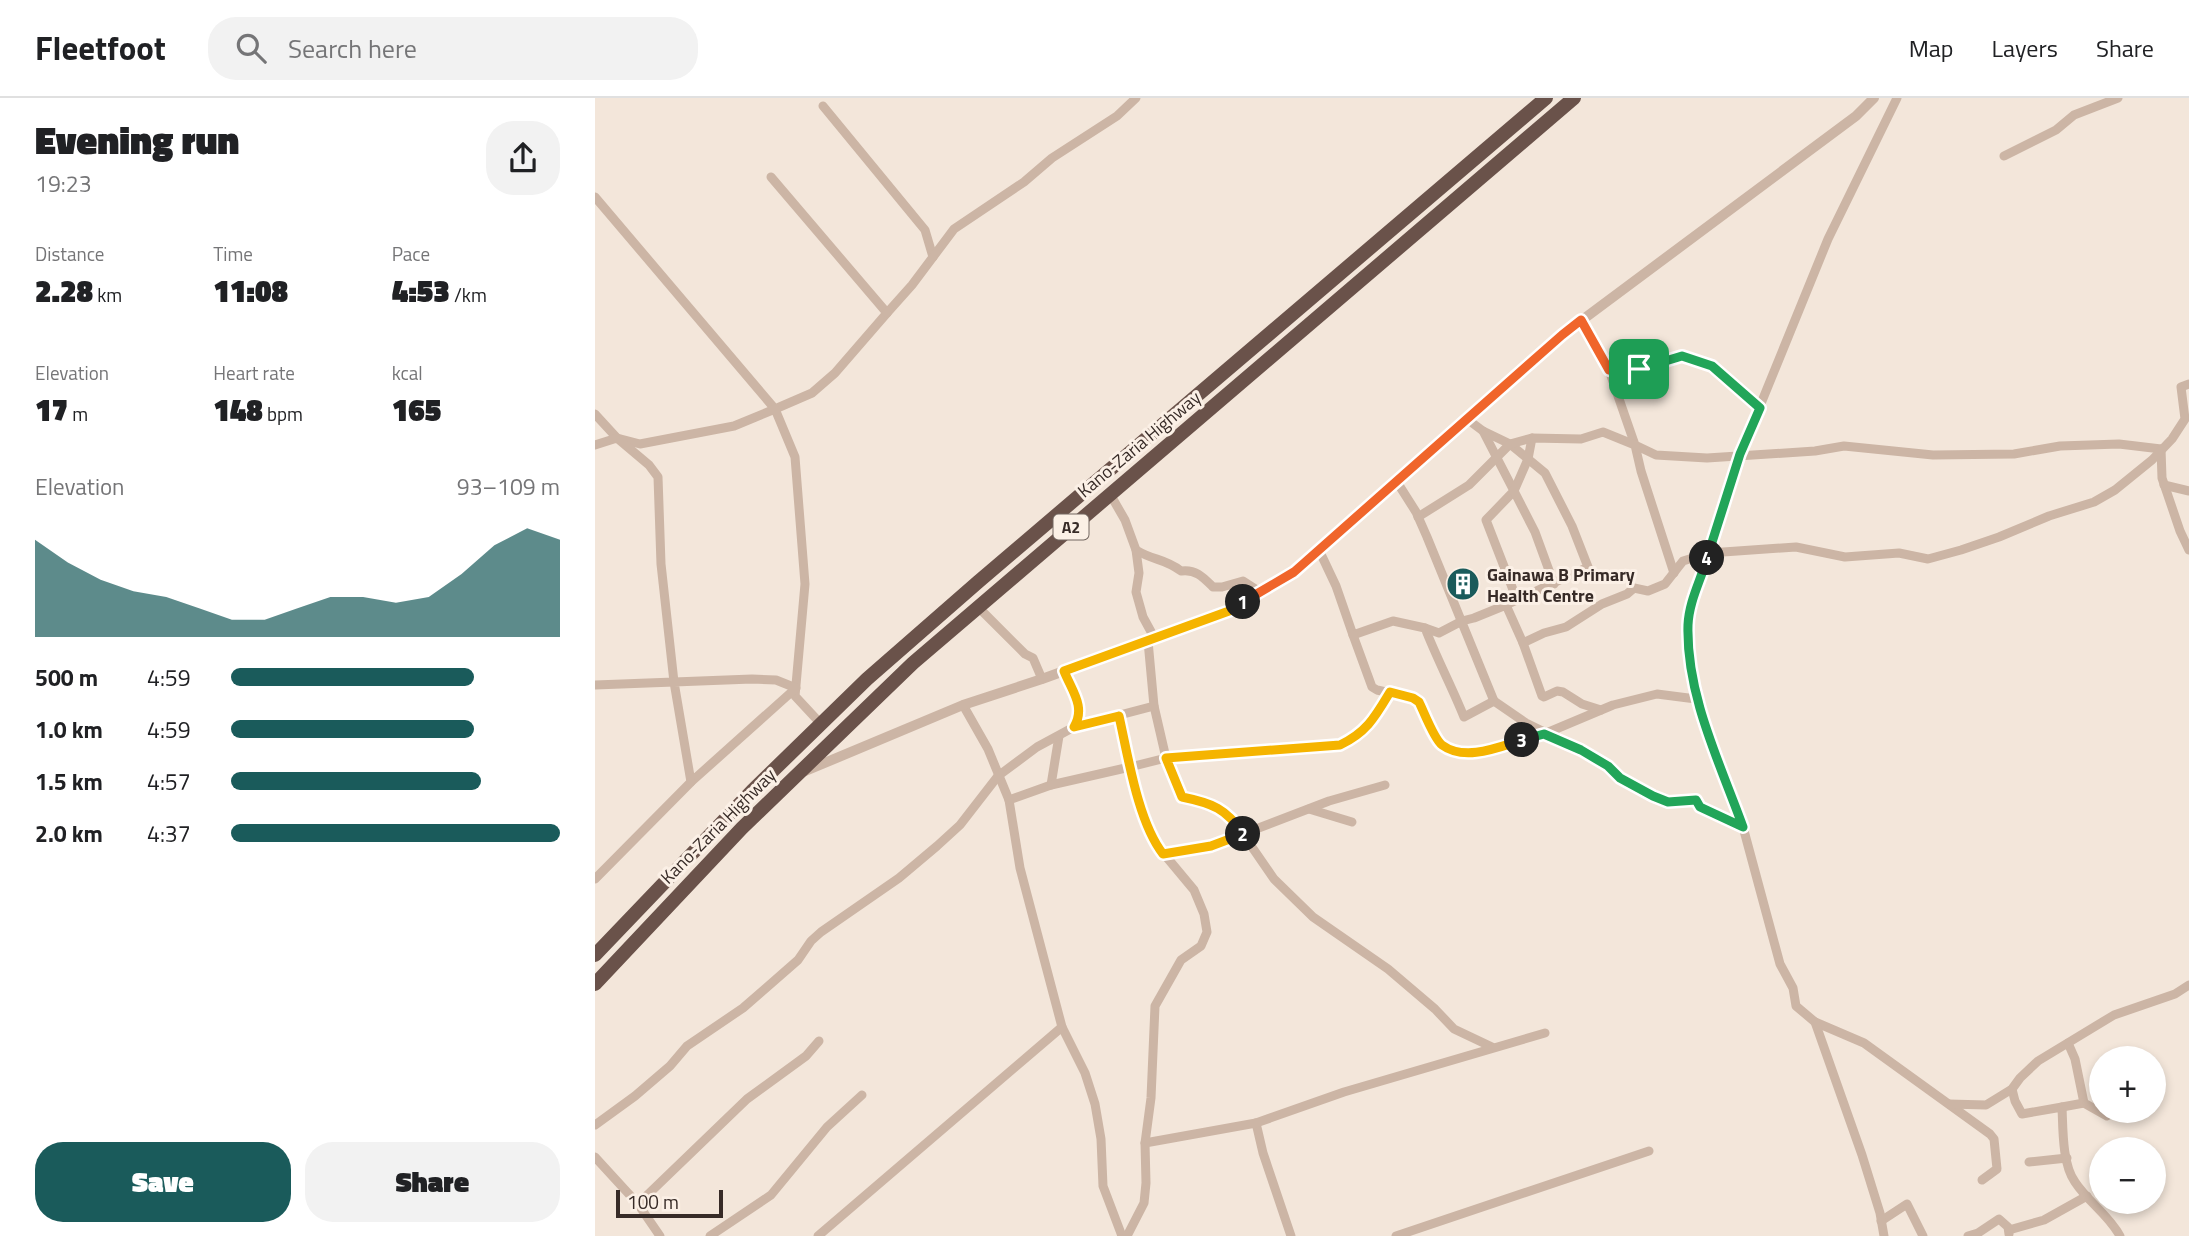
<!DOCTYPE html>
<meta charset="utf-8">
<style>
:root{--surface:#fff;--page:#f2f2f2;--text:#202124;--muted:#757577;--line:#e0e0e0;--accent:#1a5b5b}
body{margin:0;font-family:"Titillium Web",sans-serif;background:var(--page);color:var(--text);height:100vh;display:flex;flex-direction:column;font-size:26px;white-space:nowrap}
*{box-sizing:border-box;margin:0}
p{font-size:23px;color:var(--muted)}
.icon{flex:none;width:38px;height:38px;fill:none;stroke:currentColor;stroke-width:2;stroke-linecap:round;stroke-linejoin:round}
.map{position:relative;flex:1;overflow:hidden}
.sheet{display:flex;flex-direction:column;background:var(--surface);width:595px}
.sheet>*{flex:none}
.buttons{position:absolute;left:1494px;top:948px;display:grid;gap:14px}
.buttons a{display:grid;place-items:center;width:77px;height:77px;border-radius:50%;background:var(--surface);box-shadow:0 4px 10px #0003;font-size:35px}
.scale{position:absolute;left:21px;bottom:18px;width:107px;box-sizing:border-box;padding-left:7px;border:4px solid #372b27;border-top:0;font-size:19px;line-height:24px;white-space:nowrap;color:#372b27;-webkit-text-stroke:5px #fbf0e6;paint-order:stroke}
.pin{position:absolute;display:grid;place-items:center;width:60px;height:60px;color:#fff;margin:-30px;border-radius:14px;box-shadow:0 4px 10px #0006}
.km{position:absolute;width:35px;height:35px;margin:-18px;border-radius:50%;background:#222;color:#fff;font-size:19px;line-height:35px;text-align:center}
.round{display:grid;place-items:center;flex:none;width:74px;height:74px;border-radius:28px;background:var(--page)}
.headline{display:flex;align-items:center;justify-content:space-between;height:119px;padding:0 35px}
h1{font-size:38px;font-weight:800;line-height:52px}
.figures{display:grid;grid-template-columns:repeat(3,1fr);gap:10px;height:119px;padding:7px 35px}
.figures div{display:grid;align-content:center}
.figures b{font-size:30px;font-weight:800}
.figures small{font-size:19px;font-weight:400}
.figures p{font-size:19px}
.chart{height:196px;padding:14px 35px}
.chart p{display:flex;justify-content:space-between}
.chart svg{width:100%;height:126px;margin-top:7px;fill:var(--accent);opacity:.7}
.primary-button{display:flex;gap:14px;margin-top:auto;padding:14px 35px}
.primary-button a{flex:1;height:80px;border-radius:28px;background:var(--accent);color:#fff;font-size:28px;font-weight:800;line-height:80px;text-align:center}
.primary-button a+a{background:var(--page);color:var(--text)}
ul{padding:0 35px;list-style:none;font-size:23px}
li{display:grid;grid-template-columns:112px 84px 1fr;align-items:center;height:52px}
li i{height:18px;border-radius:9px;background:var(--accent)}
header{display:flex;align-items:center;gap:42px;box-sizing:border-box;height:98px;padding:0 35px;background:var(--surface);border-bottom:2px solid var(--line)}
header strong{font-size:33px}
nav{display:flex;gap:38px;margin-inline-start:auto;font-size:24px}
.search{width:490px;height:63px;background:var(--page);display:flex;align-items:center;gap:18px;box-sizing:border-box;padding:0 24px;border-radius:28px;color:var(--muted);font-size:26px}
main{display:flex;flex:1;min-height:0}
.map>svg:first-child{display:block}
</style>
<header>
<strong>Fleetfoot</strong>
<div class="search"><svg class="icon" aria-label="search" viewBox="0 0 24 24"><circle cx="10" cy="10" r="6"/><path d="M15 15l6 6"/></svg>Search here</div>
<nav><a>Map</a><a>Layers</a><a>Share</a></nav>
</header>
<main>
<section class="sheet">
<div class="headline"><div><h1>Evening run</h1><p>19:23</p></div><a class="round"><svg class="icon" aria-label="share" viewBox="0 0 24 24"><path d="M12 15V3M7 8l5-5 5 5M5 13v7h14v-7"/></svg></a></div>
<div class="figures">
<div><p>Distance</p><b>2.28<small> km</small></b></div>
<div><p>Time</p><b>11:08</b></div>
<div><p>Pace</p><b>4:53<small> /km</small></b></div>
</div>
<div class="figures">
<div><p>Elevation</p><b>17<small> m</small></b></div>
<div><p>Heart rate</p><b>148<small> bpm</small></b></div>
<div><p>kcal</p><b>165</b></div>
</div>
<div class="chart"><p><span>Elevation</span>93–109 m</p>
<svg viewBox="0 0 160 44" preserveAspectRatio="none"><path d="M0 44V10L10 18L20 24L30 28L40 30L50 34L60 38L70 38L80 34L90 30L100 30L110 32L120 30L130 22L140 12L150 6L160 10V44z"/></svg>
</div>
<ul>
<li><b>500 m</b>4:59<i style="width:74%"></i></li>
<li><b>1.0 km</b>4:59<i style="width:74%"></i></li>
<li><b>1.5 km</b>4:57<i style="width:76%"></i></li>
<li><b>2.0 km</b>4:37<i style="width:100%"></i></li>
</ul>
<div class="primary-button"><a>Save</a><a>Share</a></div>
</section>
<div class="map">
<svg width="1594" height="1138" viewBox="0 0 1594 1138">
<rect width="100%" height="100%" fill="#f3e6da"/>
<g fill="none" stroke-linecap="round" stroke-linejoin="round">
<g stroke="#ccb5a5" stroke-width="9">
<path d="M228,8L330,132L338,159"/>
<path d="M1409,58L1461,32L1479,17L1523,0"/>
<path d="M0,99L180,311L217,295L240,275L292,215L176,79"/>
<path d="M292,215L317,187L359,131L429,84L457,60L522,18L541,0"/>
<path d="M986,222L1014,272L1040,347L1061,357L1112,360L1220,353L1249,348L1338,357L1419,356L1465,348L1524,346L1566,351"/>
<path d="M1014,272C1041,277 1058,264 1083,259C1109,254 1147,293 1165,310"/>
<path d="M0,316L22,340L45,346L139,328L180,311L200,359L210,486L200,598L226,626"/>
<path d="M872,321L888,333L915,346L950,375L977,428L993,469L911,507"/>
<path d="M888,333L919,393L891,422L922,502"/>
<path d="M937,340L933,361L919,393L940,434L959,486"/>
<path d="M0,347L22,340L54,367L63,379L66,466L79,584L0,587"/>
<path d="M1566,351L1567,380L1585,433L1594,452"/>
<path d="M802,384L821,414L832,439L899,603"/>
<path d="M1569,387L1594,393"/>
<path d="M515,396L530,422L541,452L544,475L541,494L548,519L560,541"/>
<path d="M823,419L874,387L915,346L937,340L986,341L1008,334L1040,347L1046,373L1079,475"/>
<path d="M541,452C559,463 569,460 586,473C601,471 608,479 618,489H627L648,483L665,494"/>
<path d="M724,452L741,488L758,537L798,523L830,530C842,561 857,589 869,619L899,603L931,625L986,652L1012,669L1025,680L1058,698L1073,704L1101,702L1105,709L1148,729"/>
<path d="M383,509L430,556L438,560L447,581"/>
<path d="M830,530L844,535L867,523L879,520L911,507L928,545L949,535L971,529L1007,506L1032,496L1039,490L1053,493L1070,486L1088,463L1114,455L1201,449L1250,459L1304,455L1333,461L1366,452L1404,439L1454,418L1499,404L1520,392L1557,362L1577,341L1590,321L1586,289L1594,286"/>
<path d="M758,537L777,589L782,592L818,600L824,604L846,647L859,652L881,655L949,636L1018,607L1062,596L1101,601"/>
<path d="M928,545L947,598L949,599L962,593L968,594L987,606L1006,612"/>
<path d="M469,573L485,615L479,629"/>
<path d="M157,581L181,582L201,590L96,684L79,584Z"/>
<path d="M368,607L393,651L414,702"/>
<path d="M464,638L456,687L414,702L425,770L467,929L490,975L500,1006L506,1041L508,1088L527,1138"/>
<path d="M456,687L535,669L524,618"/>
<path d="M790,687L734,703L648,736C629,711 619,705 588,699L571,660L745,647C772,634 780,619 795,594"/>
<path d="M714,711L757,724"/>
<path d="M568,756L616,748L648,736L679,781L718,819L793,871L840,911L859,931L897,949"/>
<path d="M0,781L96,684"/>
<path d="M1220,924L1269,945L1395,1036L1399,1041L1402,1071L1387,1082"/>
<path d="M1473,945L1480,961L1489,1005L1512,1018"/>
<path d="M1417,991L1420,1003L1427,1016L1467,1009C1468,1030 1467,1066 1480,1084C1493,1104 1514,1117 1525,1138"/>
<path d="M1354,1006L1391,1007L1417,991L1425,980L1443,963L1519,917L1580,896L1594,887"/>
<path d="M1467,1009L1489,1005"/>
<path d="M661,1025L668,1055L696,1138"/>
<path d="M0,1027L40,998L75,968L92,948L148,910L203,862L216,843L226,834L304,780L342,748L365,727L403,678L442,649L479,629L559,608L553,543"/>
<path d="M550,1045L661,1025L749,994L950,935"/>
<path d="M0,1059L43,1106L65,1138"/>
<path d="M1434,1064L1472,1060"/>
<path d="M43,1106L152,1001L211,958L224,943"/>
<path d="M1286,1123L1312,1106L1328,1138"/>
<path d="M1414,1132L1449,1122L1492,1098"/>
<path d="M115,1138L176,1097L232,1029L267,997"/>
<path d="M223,1138L467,929"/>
<path d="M532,1138L549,1105L551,1085L550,1045L556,1000L560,908L586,862L606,848L612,834L609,816L599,792L559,744L535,669L571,660L559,608"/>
<path d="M801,1138L1054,1053"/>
<path d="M1289,1138L1285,1115L1267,1057L1220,924L1201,908L1198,890L1185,866L1148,729L1101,601L1093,527L1097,501L1107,479L1145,357L1233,141L1302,0"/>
<path d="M1373,1138L1383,1135L1404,1121L1413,1129L1414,1136"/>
</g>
<path stroke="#ccb5a5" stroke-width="10" d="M208,674L368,607L447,581L634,513L699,474L967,237L1261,18L1279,0"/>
<g stroke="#6a524a" stroke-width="14">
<path d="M0,857L157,693L272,581L383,484L951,0"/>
<path d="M0,886L147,730L318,565L979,0"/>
</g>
</g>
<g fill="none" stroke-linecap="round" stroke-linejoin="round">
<defs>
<path id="split-1" d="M648,504L699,474L967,237L986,222L1014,272L1030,275L1044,271"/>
<path id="split-2" d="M648,736L616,748L568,756C543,724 533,658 524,618L479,629C491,609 477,593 469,573L634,513L648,504"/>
<path id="split-3" d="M648,736C632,711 617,705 587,699L571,660L745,647C772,634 780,619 795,594L818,600L824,604C829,614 839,641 847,647C870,664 904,649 927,642"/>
<path id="split-4" d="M927,642L949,636L986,652L1013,668L1025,680L1058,698L1073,704L1101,702L1105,709L1148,729C1125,665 1091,597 1093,527C1094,503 1106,482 1112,460"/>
<path id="split-5" d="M1044,271L1087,258L1117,268L1165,310L1145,356L1112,460"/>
</defs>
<use href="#split-1" stroke="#fff" stroke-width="14"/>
<use href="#split-2" stroke="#fff" stroke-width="14"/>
<use href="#split-3" stroke="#fff" stroke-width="14"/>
<use href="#split-4" stroke="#fff" stroke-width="14"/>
<use href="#split-5" stroke="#fff" stroke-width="14"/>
<use href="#split-1" stroke="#f0652b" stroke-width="9"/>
<use href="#split-2" stroke="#f5b400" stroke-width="9"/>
<use href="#split-3" stroke="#f5b400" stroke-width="9"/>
<use href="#split-4" stroke="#22a559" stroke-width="9"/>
<use href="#split-5" stroke="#22a559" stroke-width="9"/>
</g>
<defs>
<symbol id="building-disc" viewBox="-11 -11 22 22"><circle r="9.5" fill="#1a5b5b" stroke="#fbf0e6"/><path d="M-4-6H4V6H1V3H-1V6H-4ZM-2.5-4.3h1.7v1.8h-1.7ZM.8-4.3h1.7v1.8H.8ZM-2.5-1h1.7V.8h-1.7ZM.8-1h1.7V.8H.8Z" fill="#fff"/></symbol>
</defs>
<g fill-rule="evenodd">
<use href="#building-disc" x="849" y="467" width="38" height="38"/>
</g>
<g text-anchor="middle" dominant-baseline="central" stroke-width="6" stroke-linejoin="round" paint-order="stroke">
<rect fill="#fbf0e6" stroke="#726660" stroke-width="2" x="458.5" y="416.5" width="35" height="25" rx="5"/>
<g font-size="16" font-weight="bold" fill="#372b27">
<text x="476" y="429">A2</text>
</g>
<g font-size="18" fill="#372b27" stroke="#fbf0e6">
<text transform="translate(544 346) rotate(-40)">Kano-Zaria Highway</text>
<text transform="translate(123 728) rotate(-45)">Kano-Zaria Highway</text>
</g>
<g font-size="18" font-weight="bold" fill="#372b27" stroke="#fbf0e6" text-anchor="start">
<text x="892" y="476">Gainawa B Primary<tspan x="892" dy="21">Health Centre</tspan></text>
</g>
</g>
</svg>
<div class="buttons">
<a>+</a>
<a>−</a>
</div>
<div class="scale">100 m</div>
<div class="pin" style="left:1044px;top:271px;background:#1e9e55"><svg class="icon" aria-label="arrive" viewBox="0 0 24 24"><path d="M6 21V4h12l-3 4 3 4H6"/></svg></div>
<b class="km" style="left:648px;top:504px">1</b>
<b class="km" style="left:648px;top:736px">2</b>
<b class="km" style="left:927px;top:642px">3</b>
<b class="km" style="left:1112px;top:460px">4</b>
</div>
</main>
